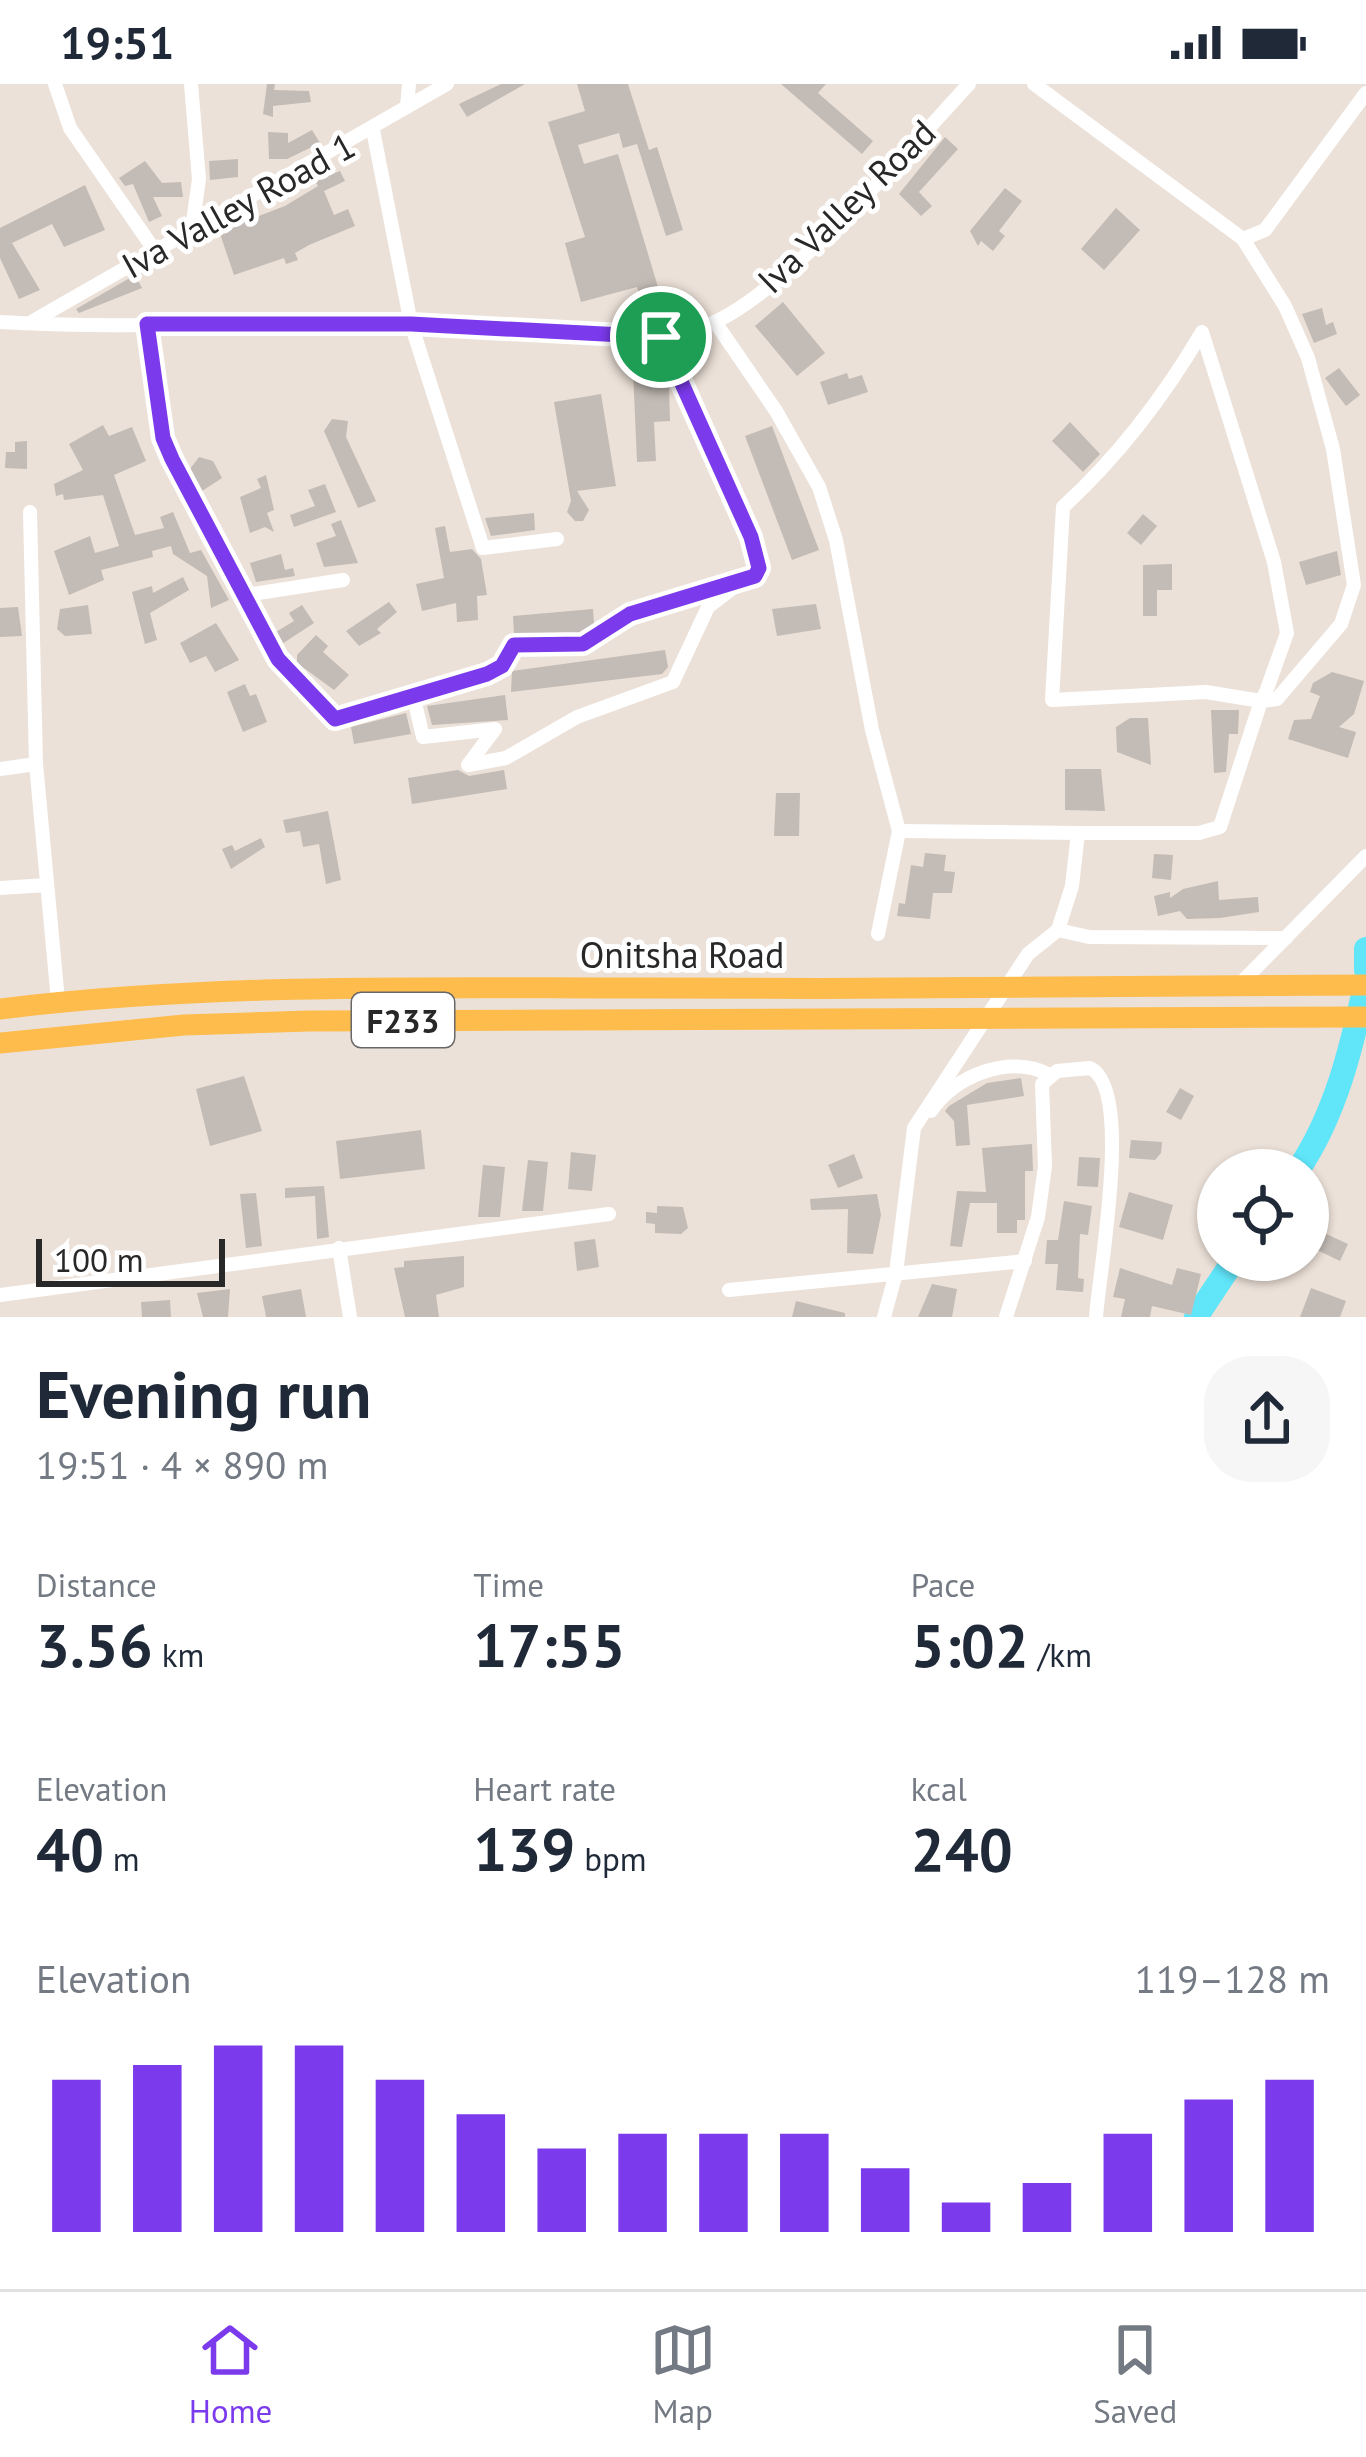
<!DOCTYPE html>
<meta charset="utf-8">
<style>
:root{--surface:#fff;--page:#f6f6f7;--text:#1f2937;--muted:#747a83;--line:#e0e1e3;--accent:#7c3aed}
body{margin:0;font-family:"PT Sans",sans-serif;background:var(--page);color:var(--text);height:100vh;display:flex;flex-direction:column;font-size:45px;white-space:nowrap}
*{box-sizing:border-box;margin:0}
p{font-size:39px;color:var(--muted)}
.icon{flex:none;width:66px;height:66px;fill:none;stroke:currentColor;stroke-width:2;stroke-linecap:round;stroke-linejoin:round}
.map{position:relative;height:1233px;overflow:hidden}
.sheet{display:flex;flex-direction:column;background:var(--surface);flex:1}
.sheet>*{flex:none}
.controls{position:absolute;left:1197px;top:1065px;display:grid;gap:24px}
.controls a{display:grid;place-items:center;width:132px;height:132px;border-radius:50%;background:var(--surface);box-shadow:0 3px 9px #0004;font-size:60px}
.scale{position:absolute;left:36px;bottom:30px;width:189px;box-sizing:border-box;padding-left:12px;border:6px solid #282828;border-top:0;font-size:33px;line-height:42px;white-space:nowrap;color:#282828;-webkit-text-stroke:9px #fff;paint-order:stroke}
.pin{position:absolute;display:grid;place-items:center;width:102px;height:102px;color:#fff;margin:-51px;border:6px solid #fff;border-radius:50%;box-shadow:0 3px 12px #0007}
.round{display:grid;place-items:center;flex:none;width:126px;height:126px;border-radius:48px;background:var(--page)}
.headline{display:flex;align-items:center;justify-content:space-between;height:204px;padding:0 36px}
h1{font-size:66px;font-weight:700;line-height:90px}
.figures{display:grid;grid-template-columns:repeat(3,1fr);gap:18px;height:204px;padding:12px 36px}
.figures div{display:grid;align-content:center}
.figures b{font-size:60px;font-weight:700}
.figures small{font-size:33px;font-weight:400}
.figures p{font-size:33px}
.chart{height:336px;padding:24px 36px}
.chart p{display:flex;justify-content:space-between}
.chart svg{width:100%;height:216px;margin-top:12px;stroke:var(--accent);stroke-width:6}
.status{display:flex;justify-content:space-between;align-items:center;height:84px;padding:0 60px;background:var(--surface);direction:ltr}
.status svg{height:33px;fill:currentColor}
.tabs{display:flex;justify-content:space-around;align-items:center;height:168px;border-top:3px solid var(--line);background:var(--surface);font-size:33px;color:var(--muted)}
.tabs a{display:grid;justify-items:center;gap:6px}
.tabs .on{color:var(--accent)}
.map>svg:first-child{display:block}
</style>
<div class="status"><b>19:51</b><svg viewBox="0 0 49 12"><path d="M0 12V9h3v3zM5 12V6h3v6zM10 12V3h3v9zM15 12V0h3v12zM26 1h20v11H26zM47 4h2v5h-2z"/></svg></div>
<div class="map">
<svg width="1366" height="1233" viewBox="0 0 1366 1233">
<rect width="100%" height="100%" fill="#ece1d8"/>
<g fill="none" stroke-linecap="round" stroke-linejoin="round">
<g stroke="#60e5f9" stroke-width="24">
<path d="M1366,865V886"/>
<path d="M1298,1086C1336,1030 1352,962 1366,897"/>
<path d="M1196,1233L1234,1176"/>
</g>
</g>
<g fill="#c3bbb5">
<path d="M267,0H275L274,6L309,7L311,18L273,22V33L263,30Z"/>
<path d="M501,0H525L467,33L459,20Z"/>
<path d="M577,0H628L649,66L657,63L683,146L666,152L637,60L623,64L619,49L578,61L584,80L618,70L664,223L644,229L637,203L581,218L565,159L585,153L548,38L585,27Z"/>
<path d="M781,0H826L818,9L873,57L862,70Z"/>
<path d="M312,46L320,59L287,75H269L268,48L288,49V59Z"/>
<path d="M945,53L958,65L919,108L932,122L921,132L899,110Z"/>
<path d="M238,75V93L210,96L209,77Z"/>
<path d="M145,77L162,99L181,98L183,113H153L162,132L149,138L133,100L125,102L119,94Z"/>
<path d="M340,87L345,97L324,107L334,131L348,125L355,142L309,161L295,169L298,176L286,180L284,174L234,191L219,147L285,122L318,102L315,97Z"/>
<path d="M85,101L105,146L64,163L52,140L12,159L40,206L19,215L0,174V144Z"/>
<path d="M1005,104L1022,117L999,147L1005,152L993,167L981,157L978,162L970,147Z"/>
<path d="M1116,124L1140,146L1104,186L1081,165Z"/>
<path d="M135,191L142,204L79,229L76,225Z"/>
<path d="M783,218L825,269L797,292L755,242Z"/>
<path d="M1322,224L1326,241L1333,238L1337,250L1314,259L1302,230Z"/>
<path d="M1339,284L1360,311L1346,322L1325,294Z"/>
<path d="M650,285L652,304L669,303L670,337L654,338L656,377L637,378L633,286Z"/>
<path d="M847,289L849,295L862,291L868,308L828,321L820,298Z"/>
<path d="M601,310L616,402L577,407L589,426L583,437H575L567,428L571,417L554,318Z"/>
<path d="M332,335L348,337L346,353L376,417L358,424L324,347Z"/>
<path d="M1070,338L1100,370L1083,388L1052,357Z"/>
<path d="M103,341L109,352L132,343L146,377L114,391L135,451L164,444L160,433L173,428L190,469L201,466L229,516L211,524L207,492L173,470L171,462L152,467L153,473L101,486L104,496L69,511L54,467L90,452L95,469L119,462L103,411L64,416L63,410L56,412L54,400L83,386L69,360Z"/>
<path d="M772,342L819,466L792,476L745,352Z"/>
<path d="M27,357V385L5,384L6,368H15V358Z"/>
<path d="M199,373L213,377L222,394L202,407L190,385Z"/>
<path d="M266,391L274,426L267,429L274,448L265,443L250,449L240,413L261,404L257,395Z"/>
<path d="M325,400L336,428L294,443L290,431L315,422L308,406Z"/>
<path d="M534,429L535,446L491,452L485,434Z"/>
<path d="M1143,430L1157,442L1141,461L1127,449Z"/>
<path d="M341,436L358,479L324,483L316,459L336,452L331,440Z"/>
<path d="M445,442L450,468L472,465L481,475L487,511L477,512L478,536L457,538L456,519L422,527L416,500L444,494L435,444Z"/>
<path d="M1337,467L1341,491L1306,501L1299,478Z"/>
<path d="M281,470L285,486L293,484L295,492L256,498L250,479Z"/>
<path d="M1172,480V506H1157V532H1143V481Z"/>
<path d="M183,493L189,506L150,529L157,556L145,560L132,508L152,502L153,509Z"/>
<path d="M389,518L397,528L377,545L381,549L359,562L346,547Z"/>
<path d="M816,520L821,545L777,552L772,525Z"/>
<path d="M88,521L92,550L65,552L57,545L60,525Z"/>
<path d="M302,521L314,539L282,560L276,548L294,537L289,529Z"/>
<path d="M18,523L22,552L0,553V524Z"/>
<path d="M593,525L594,540L580,549L514,550L513,532Z"/>
<path d="M216,539L239,576L215,588L206,572L190,579L180,559Z"/>
<path d="M316,551L328,562L323,568L349,591L334,606L297,579V571Z"/>
<path d="M665,566L668,583L662,590L511,608L512,587Z"/>
<path d="M1332,588L1364,597L1354,630L1339,643L1356,648L1348,674L1288,655L1294,636L1311,635L1320,612L1310,608L1313,599Z"/>
<path d="M245,600L250,612L256,610L267,638L243,648L227,608Z"/>
<path d="M505,611L508,636L432,641L427,622Z"/>
<path d="M1211,626H1239L1238,650H1229L1226,688L1214,689Z"/>
<path d="M406,629L411,650L354,660L351,643Z"/>
<path d="M1130,634H1148L1151,681L1117,668L1116,643Z"/>
<path d="M1065,685H1101L1105,727L1065,726Z"/>
<path d="M458,686L469,692L504,686L507,705L412,720L408,694Z"/>
<path d="M776,709H800L799,752H774Z"/>
<path d="M328,727L341,796L326,800L319,760L303,763L300,747L286,749L283,736Z"/>
<path d="M261,754L265,763L231,785L222,765L232,761L235,767Z"/>
<path d="M925,769L946,771L944,787L955,788L952,809H933L930,835L897,832L899,819L905,820L911,781L923,783Z"/>
<path d="M1154,770L1173,771L1171,796L1152,794Z"/>
<path d="M1218,797L1219,816L1258,813L1259,828L1220,834L1187,835L1180,827L1158,832L1154,812L1170,808V814L1183,805Z"/>
<path d="M244,992L262,1047L210,1062L196,1005Z"/>
<path d="M1021,994L1024,1012L967,1021L970,1061L956,1062L954,1037L945,1027L949,1022L987,999Z"/>
<path d="M1180,1004L1194,1012L1181,1036L1166,1028Z"/>
<path d="M421,1046L425,1085L340,1095L336,1057Z"/>
<path d="M1131,1056L1162,1058L1161,1069L1155,1076L1129,1074Z"/>
<path d="M1032,1060L1033,1087H1025V1136H1017V1149H997V1119H970L962,1163L950,1162L957,1107L986,1108L982,1064Z"/>
<path d="M571,1068L596,1071L592,1107L568,1105Z"/>
<path d="M854,1070L863,1094L838,1104L828,1081Z"/>
<path d="M1079,1073L1100,1074L1098,1103L1077,1102Z"/>
<path d="M528,1076L548,1078L543,1127H522Z"/>
<path d="M483,1081L505,1083L500,1133H478Z"/>
<path d="M324,1102L329,1153L317,1155L315,1112L285,1114V1104Z"/>
<path d="M1129,1108L1173,1121L1163,1156L1119,1143Z"/>
<path d="M256,1109L262,1162L246,1164L240,1110Z"/>
<path d="M877,1110L881,1131L873,1170L847,1169L848,1125L811,1126L810,1115Z"/>
<path d="M1064,1117L1092,1122L1088,1151L1080,1150L1078,1194L1084,1195L1083,1208L1056,1206L1058,1180H1045L1047,1156H1058Z"/>
<path d="M657,1122L683,1123L688,1144L681,1150L655,1149V1140L646,1139V1128L657,1129Z"/>
<path d="M1322,1148L1348,1160L1340,1177L1315,1165Z"/>
<path d="M595,1155L599,1183L577,1187L574,1158Z"/>
<path d="M464,1172V1203L436,1211L439,1233H405L394,1184L404,1183V1177Z"/>
<path d="M1120,1184L1172,1201L1177,1184L1201,1190L1191,1231L1152,1222L1150,1233H1121L1125,1215L1113,1213Z"/>
<path d="M932,1200L957,1205L952,1233H918Z"/>
<path d="M1311,1204L1346,1217L1340,1233H1300Z"/>
<path d="M230,1205L228,1233H203L197,1209Z"/>
<path d="M301,1205L306,1233H266L262,1212Z"/>
<path d="M170,1216L171,1233H142L141,1218Z"/>
<path d="M796,1217L845,1229V1233H792Z"/>
</g>
<g fill="none" stroke-linecap="round" stroke-linejoin="round">
<g stroke="#fff" stroke-width="14">
<path d="M55,0L70,44L155,167"/>
<path d="M191,0L199,95L192,145"/>
<path d="M1034,0L1243,155L1285,222L1308,274L1333,365L1354,501L1341,540L1277,615L1261,617L1220,743L1199,749H1078"/>
<path d="M407,23L409,0"/>
<path d="M373,46L411,240L483,464L557,455"/>
<path d="M1243,155L1265,146L1366,9"/>
<path d="M33,237L447,0"/>
<path d="M0,238C136,246 274,236 410,240C495,242 643,272 717,237C793,200 909,65 969,0"/>
<path d="M715,238L776,327L819,403L836,456L872,646L899,747L878,850"/>
<path d="M147,240L163,354L172,375L278,576L335,635L414,615L423,653L495,645L468,681L506,674L577,633L673,598L708,523L759,484L751,453L661,253"/>
<path d="M1202,248L1274,478L1287,549L1266,608L1261,617L1206,608L1052,616L1063,423C1120,371 1163,314 1202,248Z"/>
<path d="M30,428L36,680L58,917"/>
<path d="M246,511L343,496"/>
<path d="M414,615L502,582L514,561L583,560L630,530L739,496"/>
<path d="M0,685L36,680"/>
<path d="M0,804L47,801"/>
<path d="M1058,846L1089,853L1286,854"/>
<path d="M1238,902L1366,772"/>
<path d="M931,1027C954,992 1009,970 1048,990"/>
<path d="M339,1164L350,1233"/>
<path d="M729,1206L1025,1177"/>
<path d="M0,1211L609,1130"/>
<path d="M884,1233L896,1189L914,1044L1028,870L1058,846L1072,802L1078,749L899,747"/>
<path d="M1006,1233L1038,1133L1045,1082L1042,1000L1057,987L1090,984C1134,1004 1099,1188 1096,1233"/>
</g>
<g stroke="#fdbc4c" stroke-width="21">
<path d="M0,925C211,899 425,904 637,904C880,905 1123,904 1366,901"/>
<path d="M0,959L184,941L309,937L1366,933"/>
</g>
</g>
<g fill="none" stroke-linecap="round" stroke-linejoin="round">
<defs>
<path id="route" d="M147,240H411L661,253L751,453L759,484L755,492L630,530L583,560L514,561L502,582L487,590L335,635L278,575L172,375L163,354Z"/>
</defs>
<use href="#route" stroke="#fff" stroke-width="24"/>
<use href="#route" stroke="#7c3aed" stroke-width="15"/>
</g>
<g text-anchor="middle" dominant-baseline="central" stroke-width="10" stroke-linejoin="round" paint-order="stroke">
<rect fill="#fff" stroke="#686868" stroke-width="3" x="352" y="909" width="102" height="54" rx="9"/>
<g font-size="33" font-weight="bold" fill="#282828">
<text x="403" y="936">F233</text>
</g>
<g font-size="36" fill="#282828" stroke="#fff">
<text transform="translate(238 121) rotate(-29)">Iva Valley Road 1</text>
<text transform="translate(846 122) rotate(-44)">Iva Valley Road</text>
<text x="682" y="870">Onitsha Road</text>
</g>
</g>
</svg>
<div class="controls">
<a><svg class="icon" aria-label="locate" viewBox="0 0 24 24"><circle cx="12" cy="12" r="6"/><path d="M12 2v4M12 18v4M2 12h4M18 12h4"/></svg></a>
</div>
<div class="scale">100 m</div>
<div class="pin" style="left:661px;top:253px;background:#1e9e55"><svg class="icon" aria-label="arrive" viewBox="0 0 24 24"><path d="M6 21V4h12l-3 4 3 4H6"/></svg></div>
</div>
<section class="sheet">
<div class="headline"><div><h1>Evening run</h1><p>19:51 · 4 × 890 m</p></div><a class="round"><svg class="icon" aria-label="share" viewBox="0 0 24 24"><path d="M12 15V3M7 8l5-5 5 5M5 13v7h14v-7"/></svg></a></div>
<div class="figures">
<div><p>Distance</p><b>3.56<small> km</small></b></div>
<div><p>Time</p><b>17:55</b></div>
<div><p>Pace</p><b>5:02<small> /km</small></b></div>
</div>
<div class="figures">
<div><p>Elevation</p><b>40<small> m</small></b></div>
<div><p>Heart rate</p><b>139<small> bpm</small></b></div>
<div><p>kcal</p><b>240</b></div>
</div>
<div class="chart"><p><span>Elevation</span>119–128 m</p>
<svg viewBox="0 0 160 44" preserveAspectRatio="none"><path d="M5 44V13M15 44V10M25 44V6M35 44V6M45 44V13M55 44V20M65 44V27M75 44V24M85 44V24M95 44V24M105 44V31M115 44V38M125 44V34M135 44V24M145 44V17M155 44V13"/></svg>
</div>
</section>
<nav class="tabs">
<a class="on"><svg class="icon" aria-label="home" viewBox="0 0 24 24"><path d="M3 11l9-7 9 7M6 9v11h12V9"/></svg>Home</a>
<a><svg class="icon" aria-label="map" viewBox="0 0 24 24"><path d="M3 6l6-2 6 2 6-2v14l-6 2-6-2-6 2zM9 4v14M15 6v14"/></svg>Map</a>
<a><svg class="icon" aria-label="saved" viewBox="0 0 24 24"><path d="M7 4h10v16l-5-4-5 4z"/></svg>Saved</a>
</nav>
